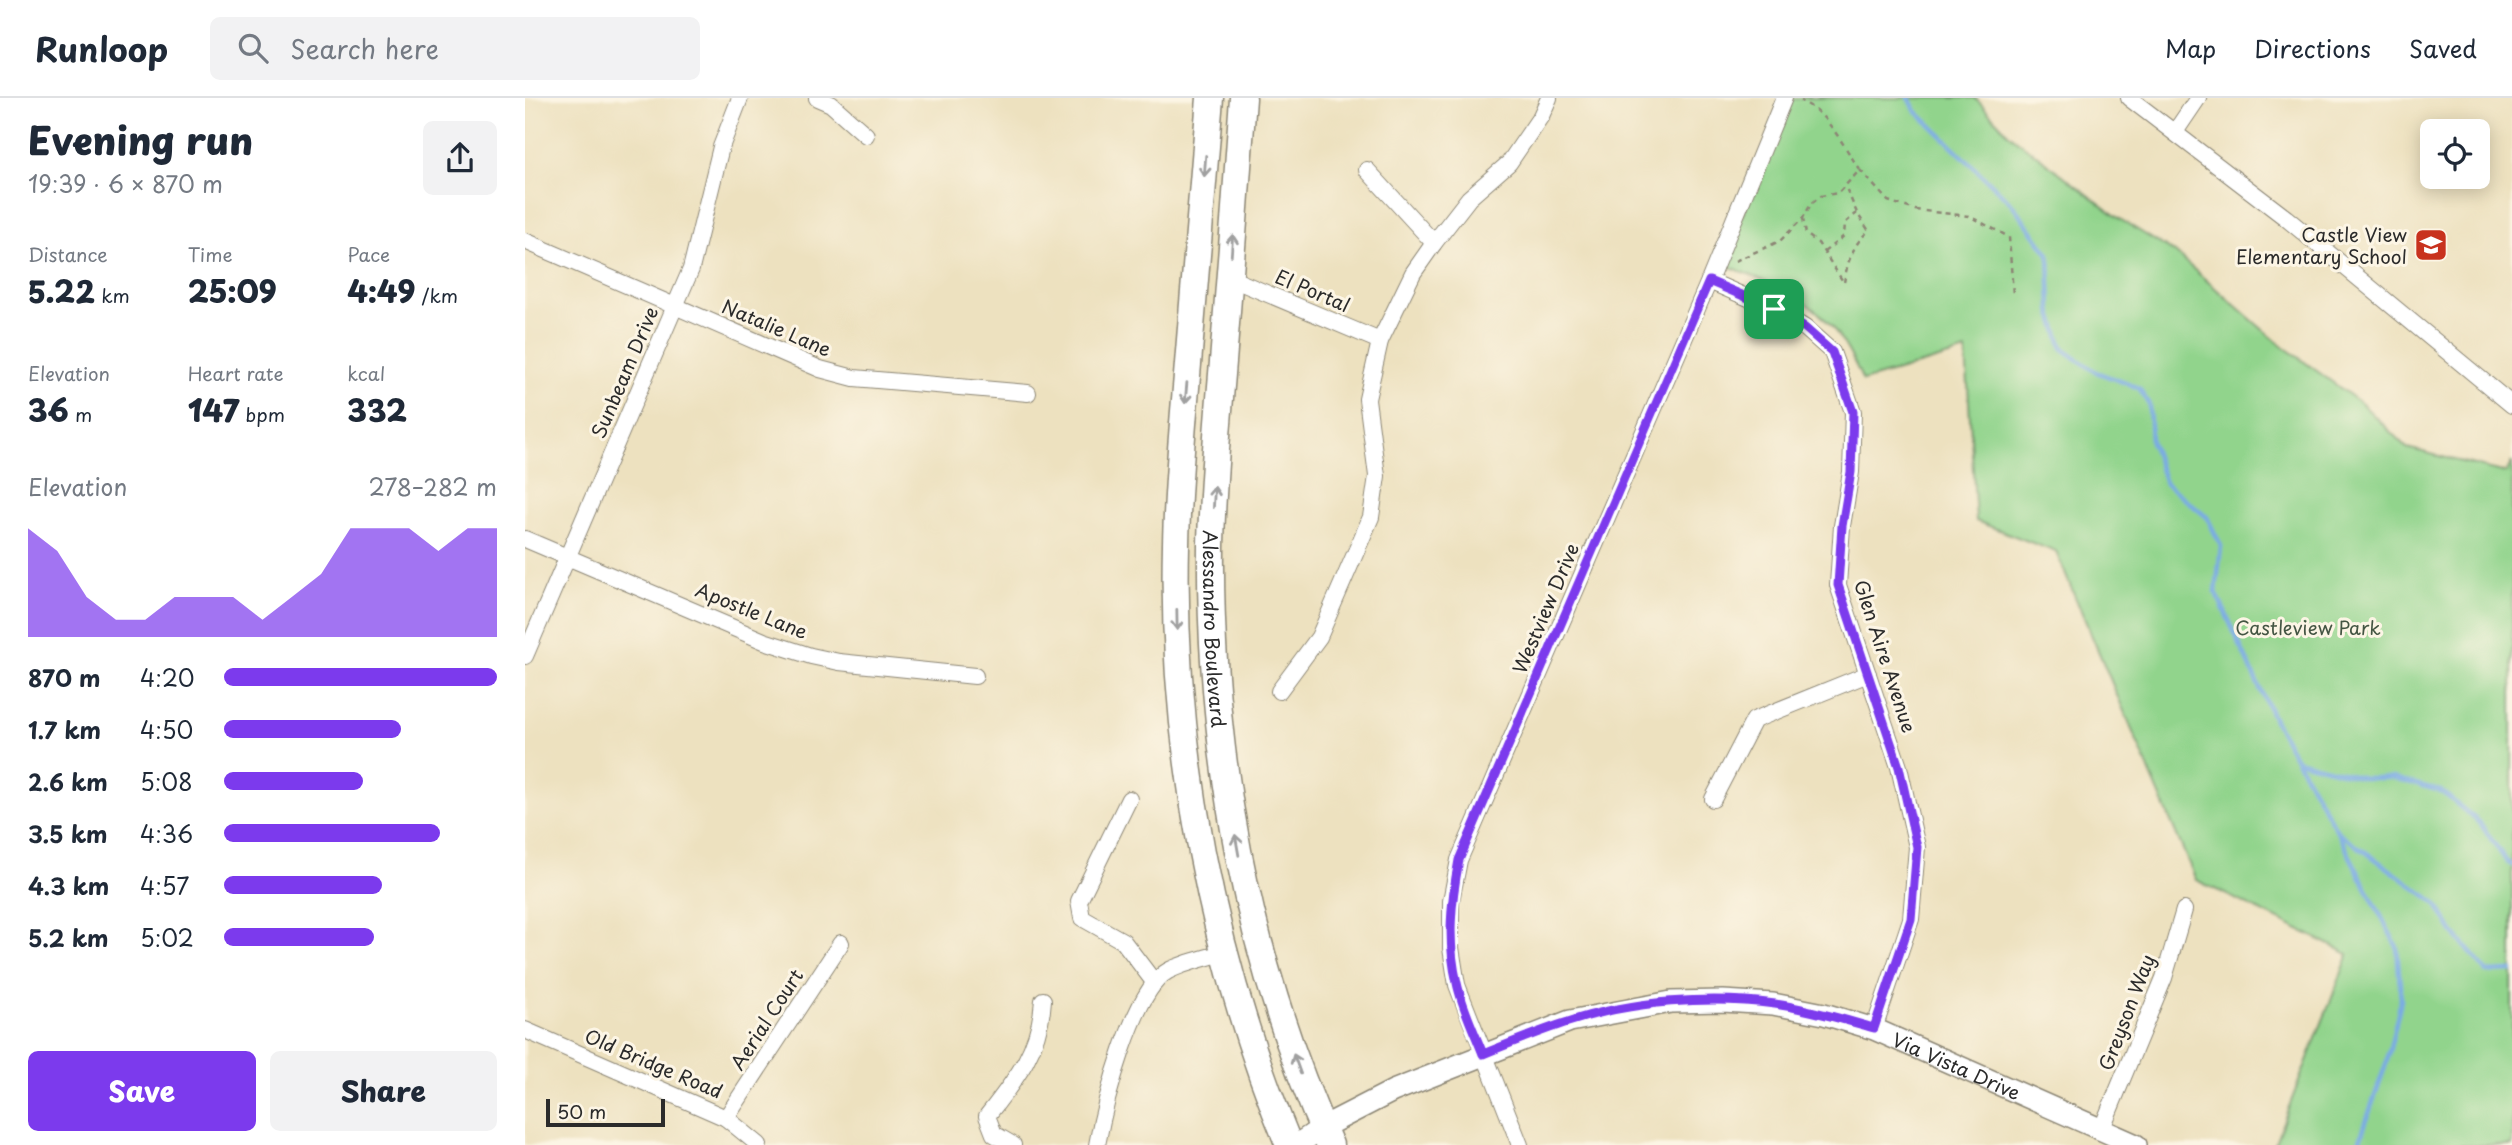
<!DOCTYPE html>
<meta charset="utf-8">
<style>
:root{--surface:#fff;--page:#f2f2f3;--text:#1f2937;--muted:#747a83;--line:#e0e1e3;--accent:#7c3aed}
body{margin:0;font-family:"Playpen Sans",sans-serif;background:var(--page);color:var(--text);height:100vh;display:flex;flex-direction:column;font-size:26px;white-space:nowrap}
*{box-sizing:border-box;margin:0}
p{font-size:23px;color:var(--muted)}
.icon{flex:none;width:38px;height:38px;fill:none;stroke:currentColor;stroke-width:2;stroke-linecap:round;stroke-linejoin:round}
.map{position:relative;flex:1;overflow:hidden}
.sheet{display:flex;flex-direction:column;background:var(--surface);width:525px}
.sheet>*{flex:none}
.buttons{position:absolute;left:1895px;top:21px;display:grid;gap:14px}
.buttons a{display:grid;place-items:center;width:70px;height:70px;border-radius:10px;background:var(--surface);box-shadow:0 4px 18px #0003;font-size:35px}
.scale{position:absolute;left:21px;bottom:18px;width:119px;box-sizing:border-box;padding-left:7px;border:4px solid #2b2b2b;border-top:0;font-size:19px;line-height:24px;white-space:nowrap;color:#2b2b2b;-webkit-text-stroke:5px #fcf5e5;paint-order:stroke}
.pin{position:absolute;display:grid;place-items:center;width:60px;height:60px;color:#fff;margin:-30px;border-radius:14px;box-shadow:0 4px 10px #0006}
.round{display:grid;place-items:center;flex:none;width:74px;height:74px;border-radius:10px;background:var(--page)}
.head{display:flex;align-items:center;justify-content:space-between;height:119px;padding:0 28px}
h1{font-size:38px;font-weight:800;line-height:52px}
.stats{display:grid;grid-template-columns:repeat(3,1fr);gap:10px;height:119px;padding:7px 28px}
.stats div{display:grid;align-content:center}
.stats b{font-size:30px;font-weight:800}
.stats small{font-size:19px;font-weight:400}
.stats p{font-size:19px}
.chart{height:196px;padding:14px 28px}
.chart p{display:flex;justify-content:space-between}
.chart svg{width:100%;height:126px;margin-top:7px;fill:var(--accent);opacity:.7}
.cta{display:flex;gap:14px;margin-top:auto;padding:14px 28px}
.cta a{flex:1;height:80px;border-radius:10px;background:var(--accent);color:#fff;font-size:28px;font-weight:800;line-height:80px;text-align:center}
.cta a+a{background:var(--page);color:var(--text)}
ul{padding:0 28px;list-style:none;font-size:23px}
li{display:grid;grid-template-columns:112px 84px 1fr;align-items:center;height:52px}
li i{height:18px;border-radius:9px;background:var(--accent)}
header{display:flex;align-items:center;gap:42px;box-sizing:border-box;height:98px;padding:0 35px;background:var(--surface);border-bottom:2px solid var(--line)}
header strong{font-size:33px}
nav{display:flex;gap:38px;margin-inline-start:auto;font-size:24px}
.search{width:490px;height:63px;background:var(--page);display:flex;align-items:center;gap:18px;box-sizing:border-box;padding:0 24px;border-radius:10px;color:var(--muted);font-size:26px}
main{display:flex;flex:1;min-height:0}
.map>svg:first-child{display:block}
</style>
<header>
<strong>Runloop</strong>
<div class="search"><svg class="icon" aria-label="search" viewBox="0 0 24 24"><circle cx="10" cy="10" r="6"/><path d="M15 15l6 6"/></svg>Search here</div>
<nav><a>Map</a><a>Directions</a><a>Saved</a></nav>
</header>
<main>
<section class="sheet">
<div class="head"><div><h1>Evening run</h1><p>19:39 · 6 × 870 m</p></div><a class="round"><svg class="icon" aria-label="share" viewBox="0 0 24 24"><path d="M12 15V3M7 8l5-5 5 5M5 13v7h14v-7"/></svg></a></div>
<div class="stats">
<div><p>Distance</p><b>5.22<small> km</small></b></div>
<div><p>Time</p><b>25:09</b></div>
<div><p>Pace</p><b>4:49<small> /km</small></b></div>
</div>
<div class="stats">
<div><p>Elevation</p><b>36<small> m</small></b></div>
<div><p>Heart rate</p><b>147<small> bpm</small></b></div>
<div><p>kcal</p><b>332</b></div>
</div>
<div class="chart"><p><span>Elevation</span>278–282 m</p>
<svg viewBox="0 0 160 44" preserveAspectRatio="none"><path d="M0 44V6L10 14L20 30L30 38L40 38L50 30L60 30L70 30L80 38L90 30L100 22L110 6L120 6L130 6L140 14L150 6L160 6V44z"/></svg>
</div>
<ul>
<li><b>870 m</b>4:20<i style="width:100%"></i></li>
<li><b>1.7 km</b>4:50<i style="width:65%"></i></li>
<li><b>2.6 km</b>5:08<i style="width:51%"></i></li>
<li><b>3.5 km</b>4:36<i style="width:79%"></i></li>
<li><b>4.3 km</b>4:57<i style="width:58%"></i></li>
<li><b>5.2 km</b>5:02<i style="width:55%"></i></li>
</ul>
<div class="cta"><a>Save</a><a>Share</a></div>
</section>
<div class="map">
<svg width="1987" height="1047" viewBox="0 0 1987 1047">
<rect width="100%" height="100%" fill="#fcf5e5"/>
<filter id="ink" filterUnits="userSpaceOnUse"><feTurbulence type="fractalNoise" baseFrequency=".0143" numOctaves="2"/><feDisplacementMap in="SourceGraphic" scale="14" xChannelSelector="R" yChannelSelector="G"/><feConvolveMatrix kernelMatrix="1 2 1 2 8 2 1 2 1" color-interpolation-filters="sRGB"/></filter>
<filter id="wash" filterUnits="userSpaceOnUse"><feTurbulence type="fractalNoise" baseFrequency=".00686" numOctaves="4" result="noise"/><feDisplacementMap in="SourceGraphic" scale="28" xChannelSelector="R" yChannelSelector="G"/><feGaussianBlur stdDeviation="1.57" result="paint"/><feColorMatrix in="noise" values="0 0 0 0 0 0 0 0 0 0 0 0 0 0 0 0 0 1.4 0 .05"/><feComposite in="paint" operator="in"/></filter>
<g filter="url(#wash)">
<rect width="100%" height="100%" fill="#ede1bf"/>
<path fill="#91d48c" stroke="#5e805c" stroke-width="2" d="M1267,0H1450L1484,36L1595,121L1650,155L1751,243L1837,306L1882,350L1981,375L1987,364V1047H1749L1824,856L1671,782L1531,454L1451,423L1441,253L1338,283C1305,207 1274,196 1200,167L1214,125Z"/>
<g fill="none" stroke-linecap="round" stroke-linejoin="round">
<g stroke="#79aae4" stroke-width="4.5">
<path d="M1384,0L1390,12L1487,106L1524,156L1526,212L1538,251L1571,274L1614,290L1624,307L1626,344L1640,385L1682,419L1696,448L1691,494L1750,624L1812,733L1872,849L1876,902L1862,963L1833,1047"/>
<path d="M1773,662L1838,680H1868L1916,693L1955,725L1982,764L1987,767"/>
<path d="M1813,734L1911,805L1928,834L1962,874L1987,873"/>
</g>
</g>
</g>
<g filter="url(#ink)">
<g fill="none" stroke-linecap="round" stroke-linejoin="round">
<defs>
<g id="minor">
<path d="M292,0L306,6L341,37"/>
<path d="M1604,0L1761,120L1987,307"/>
<path d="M1650,34L1673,0"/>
<path d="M842,72L909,145"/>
<path d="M0,143L295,271L329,280L503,295"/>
<path d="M705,180L855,243"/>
<path d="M1184,183L1249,211L1280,230L1307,254L1328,314L1326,374L1317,428L1313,487L1374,669L1392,749L1386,821L1349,931"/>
<path d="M0,441L239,543L286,558L314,564L450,578"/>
<path d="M0,558L166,171L196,49L215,0"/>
<path d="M754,593L794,539L846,419L852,378L842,301L855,243L888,175L909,145L944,100L984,65L1016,18L1024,0"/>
<path d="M604,701L554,803L557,820L598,843L629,884"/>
<path d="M1188,701L1229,622L1343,576"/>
<path d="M0,932L201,1020L234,1047"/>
<path d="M201,1020L316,845"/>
<path d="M1577,1030L1639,880L1659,812"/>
<path d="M488,1047L469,1036L462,1018C492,980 515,951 518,902"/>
<path d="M572,1047C579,1008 608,892 643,873C660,864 682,860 700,854"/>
<path d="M995,1047L932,887L926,850V803L934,762L1184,183L1259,0"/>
</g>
<g id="tertiary">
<path id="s1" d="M772,1047L798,1029L868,993L1045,923L1146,904L1198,903L1248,906L1299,916L1349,931L1611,1047"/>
</g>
<g id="primary">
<path d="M685,0C678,89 671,178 663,266C658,326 652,387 651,447C646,648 687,862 764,1047"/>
<path id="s2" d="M718,0C712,84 706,167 699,251C694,316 687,383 686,448C684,654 721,859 805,1047"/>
</g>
</defs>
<use href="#minor" stroke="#8c8675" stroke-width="18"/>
<use href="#tertiary" stroke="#8c8675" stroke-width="24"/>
<use href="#primary" stroke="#8c8675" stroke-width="29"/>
<g stroke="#8c8675" stroke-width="2.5" stroke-dasharray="5 5" stroke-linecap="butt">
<path d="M1335,72L1363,103L1390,112L1444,118L1484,139L1488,197"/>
<path d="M1278,120L1281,136L1293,145L1319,185C1322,165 1328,145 1344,133L1332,115L1321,90"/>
<path d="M1299,154L1319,138L1320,125L1332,115"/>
<path d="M1210,163L1255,143L1278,120L1286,106L1296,98L1313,95L1335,72C1318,48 1304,16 1276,3"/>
</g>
<use href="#minor" stroke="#fff" stroke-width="16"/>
<use href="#tertiary" stroke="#fff" stroke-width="21"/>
<use href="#primary" stroke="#fff" stroke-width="26"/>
</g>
<defs><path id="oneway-shaft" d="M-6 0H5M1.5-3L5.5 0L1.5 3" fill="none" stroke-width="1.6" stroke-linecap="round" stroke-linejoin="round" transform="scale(1.75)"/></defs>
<g stroke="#a0a0a0">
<use href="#oneway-shaft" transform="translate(680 68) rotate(94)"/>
<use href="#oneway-shaft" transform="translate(707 147) rotate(-86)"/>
<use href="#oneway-shaft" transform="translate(661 295) rotate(95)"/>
<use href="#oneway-shaft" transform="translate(689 399) rotate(-87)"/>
<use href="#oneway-shaft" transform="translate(652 522) rotate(89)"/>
<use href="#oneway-shaft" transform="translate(712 747) rotate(-100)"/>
<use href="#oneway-shaft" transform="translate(772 966) rotate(-110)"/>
</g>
</g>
<g fill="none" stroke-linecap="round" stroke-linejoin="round" filter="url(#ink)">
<defs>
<path id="route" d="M1184,183L1249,211L1280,230L1307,254L1328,314L1326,374L1317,428L1313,487L1374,669L1392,749L1386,821L1349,930C1317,921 1284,911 1250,906C1186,897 1105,903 1043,924C1014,933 986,945 958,956C949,933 937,909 932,885C922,843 926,804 934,762Z"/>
</defs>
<use href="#route" stroke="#fff" stroke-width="14"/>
<use href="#route" stroke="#7c3aed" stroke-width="9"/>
</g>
<defs>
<symbol id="school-square" viewBox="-11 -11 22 22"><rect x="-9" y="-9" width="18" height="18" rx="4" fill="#c8321e" stroke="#fcf5e5"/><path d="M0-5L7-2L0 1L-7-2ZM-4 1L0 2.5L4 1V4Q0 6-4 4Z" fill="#fff"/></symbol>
</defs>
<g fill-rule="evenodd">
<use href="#school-square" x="1887" y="128" width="38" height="38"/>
</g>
<g text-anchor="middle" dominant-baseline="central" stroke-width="6" stroke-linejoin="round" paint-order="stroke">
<g font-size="19" fill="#2b2b2b" stroke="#fcf5e5" text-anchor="end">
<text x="1882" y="136">Castle View<tspan x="1882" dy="22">Elementary School</tspan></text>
</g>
<g font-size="19" fill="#2b2b2b" stroke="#fcf5e5">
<text transform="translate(788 192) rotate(23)">El Portal</text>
<text transform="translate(252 229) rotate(23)">Natalie Lane</text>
<text transform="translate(99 274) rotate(-67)">Sunbeam Drive</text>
<text transform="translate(1020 510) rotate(-67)">Westview Drive</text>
<text transform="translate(227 512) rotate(22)">Apostle Lane</text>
<text stroke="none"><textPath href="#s2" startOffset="532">Alessandro Boulevard</textPath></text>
<text transform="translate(1361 558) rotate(72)">Glen Aire Avenue</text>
<text transform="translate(1601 914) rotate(-69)">Greyson Way</text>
<text transform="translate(241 921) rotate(-57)">Aerial Court</text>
<text transform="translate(129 965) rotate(23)">Old Bridge Road</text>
<text stroke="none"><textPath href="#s1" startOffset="700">Via Vista Drive</textPath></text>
</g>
<g font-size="19" fill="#445543" stroke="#fcf5e5">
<text x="1783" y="529">Castleview Park</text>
</g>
</g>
</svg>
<div class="buttons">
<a><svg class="icon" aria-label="locate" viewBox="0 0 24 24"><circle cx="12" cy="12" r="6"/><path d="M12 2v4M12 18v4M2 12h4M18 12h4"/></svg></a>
</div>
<div class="scale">50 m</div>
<div class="pin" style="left:1249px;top:211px;background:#1e9e55"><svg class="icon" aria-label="arrive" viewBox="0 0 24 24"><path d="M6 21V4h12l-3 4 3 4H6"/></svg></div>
</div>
</main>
